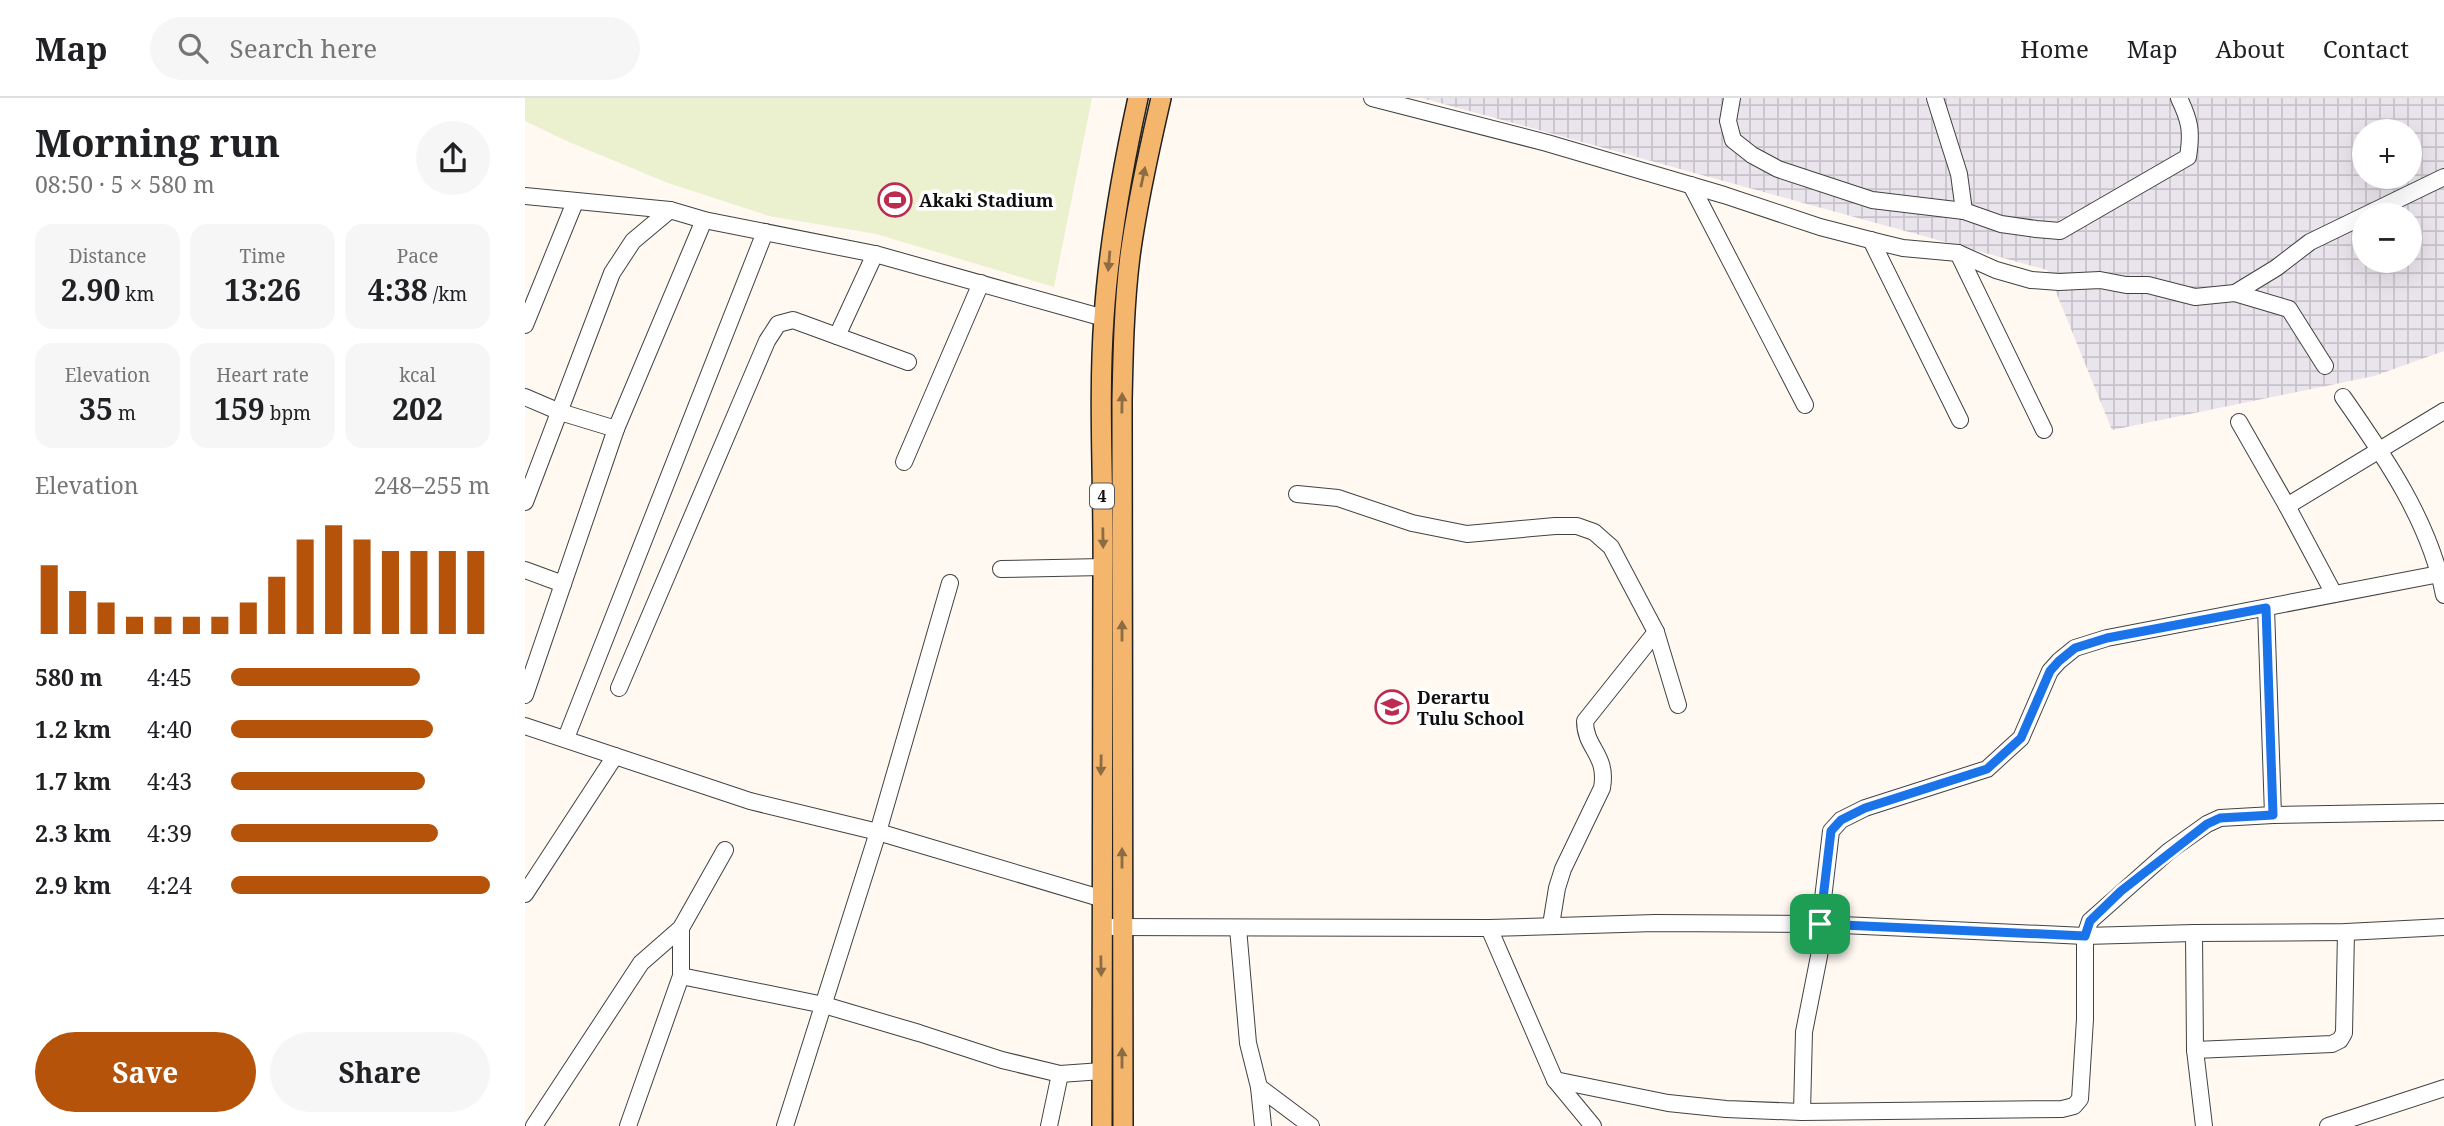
<!DOCTYPE html>
<meta charset="utf-8">
<style>
:root{--surface:#fff;--page:#f6f6f6;--text:#202124;--muted:#757577;--line:#e0e0e0;--accent:#b45309}
body{margin:0;font-family:"Noto Serif",serif;background:var(--page);color:var(--text);height:100vh;display:flex;flex-direction:column;font-size:26px;white-space:nowrap}
*{box-sizing:border-box;margin:0}
p{font-size:23px;color:var(--muted)}
.icon{flex:none;width:38px;height:38px;fill:none;stroke:currentColor;stroke-width:2;stroke-linecap:round;stroke-linejoin:round}
.map{position:relative;flex:1;overflow:hidden}
.sheet{display:flex;flex-direction:column;background:var(--surface);width:525px}
.sheet>*{flex:none}
.fabs{position:absolute;left:1827px;top:21px;display:grid;gap:14px}
.fabs a{display:grid;place-items:center;width:70px;height:70px;border-radius:50%;background:var(--surface);box-shadow:0 7px 28px #0002;font-size:35px}
.pin{position:absolute;display:grid;place-items:center;width:60px;height:60px;color:#fff;margin:-30px;border-radius:14px;box-shadow:0 4px 10px #0006}
.round{display:grid;place-items:center;flex:none;width:74px;height:74px;border-radius:37px;background:var(--page)}
.head{display:flex;align-items:center;justify-content:space-between;height:119px;padding:0 35px}
h1{font-size:38px;font-weight:700;line-height:52px}
.metrics{display:grid;grid-template-columns:repeat(3,1fr);gap:10px;height:119px;padding:7px 35px}
.metrics div{display:grid;align-content:center;border-radius:18px;background:var(--page);text-align:center}
.metrics b{font-size:30px;font-weight:700}
.metrics small{font-size:19px;font-weight:400}
.metrics p{font-size:19px}
.chart{height:196px;padding:14px 35px}
.chart p{display:flex;justify-content:space-between}
.chart svg{width:100%;height:126px;margin-top:7px;stroke:var(--accent);stroke-width:6}
.action{display:flex;gap:14px;margin-top:auto;padding:14px 35px}
.action a{flex:1;height:80px;border-radius:42px;background:var(--accent);color:#fff;font-size:28px;font-weight:700;line-height:80px;text-align:center}
.action a+a{background:var(--page);color:var(--text)}
ul{padding:0 35px;list-style:none;font-size:23px}
li{display:grid;grid-template-columns:112px 84px 1fr;align-items:center;height:52px}
li i{height:18px;border-radius:9px;background:var(--accent)}
header{display:flex;align-items:center;gap:42px;box-sizing:border-box;height:98px;padding:0 35px;background:var(--surface);border-bottom:2px solid var(--line)}
header strong{font-size:33px}
nav{display:flex;gap:38px;margin-inline-start:auto;font-size:24px}
.search{width:490px;height:63px;background:var(--page);display:flex;align-items:center;gap:18px;box-sizing:border-box;padding:0 24px;border-radius:38px;color:var(--muted);font-size:26px}
main{display:flex;flex:1;min-height:0}
.map>svg:first-child{display:block}
</style>
<header>
<strong>Map</strong>
<div class="search"><svg class="icon" aria-label="search" viewBox="0 0 24 24"><circle cx="10" cy="10" r="6"/><path d="M15 15l6 6"/></svg>Search here</div>
<nav><a>Home</a><a>Map</a><a>About</a><a>Contact</a></nav>
</header>
<main>
<section class="sheet">
<div class="head"><div><h1>Morning run</h1><p>08:50 · 5 × 580 m</p></div><a class="round"><svg class="icon" aria-label="share" viewBox="0 0 24 24"><path d="M12 15V3M7 8l5-5 5 5M5 13v7h14v-7"/></svg></a></div>
<div class="metrics">
<div><p>Distance</p><b>2.90<small> km</small></b></div>
<div><p>Time</p><b>13:26</b></div>
<div><p>Pace</p><b>4:38<small> /km</small></b></div>
</div>
<div class="metrics">
<div><p>Elevation</p><b>35<small> m</small></b></div>
<div><p>Heart rate</p><b>159<small> bpm</small></b></div>
<div><p>kcal</p><b>202</b></div>
</div>
<div class="chart"><p><span>Elevation</span>248–255 m</p>
<svg viewBox="0 0 160 44" preserveAspectRatio="none"><path d="M5 44V20M15 44V29M25 44V33M35 44V38M45 44V38M55 44V38M65 44V38M75 44V33M85 44V24M95 44V11M105 44V6M115 44V11M125 44V15M135 44V15M145 44V15M155 44V15"/></svg>
</div>
<ul>
<li><b>580 m</b>4:45<i style="width:73%"></i></li>
<li><b>1.2 km</b>4:40<i style="width:78%"></i></li>
<li><b>1.7 km</b>4:43<i style="width:75%"></i></li>
<li><b>2.3 km</b>4:39<i style="width:80%"></i></li>
<li><b>2.9 km</b>4:24<i style="width:100%"></i></li>
</ul>
<div class="action"><a>Save</a><a>Share</a></div>
</section>
<div class="map">
<svg width="1919" height="1028" viewBox="0 0 1919 1028">
<defs>
<pattern id="industrial-grid" width="8" height="8" patternUnits="userSpaceOnUse" patternTransform="scale(1.75)"><rect width="8" height="8" fill="#eae4ed"/><path d="M0 4h8M4 0v8" fill="none" stroke="#c8c2ca"/></pattern>
</defs>
<rect width="100%" height="100%" fill="#fff9f2"/>
<path fill="url(#industrial-grid)" fill-rule="evenodd" d="M897,0H1919V253L1849,278L1587,332L1522,172ZM1839,33H1885V79H1839ZM1839,117H1885V163H1839Z"/>
<path fill="#ebf0ce" d="M0,0H567L529,189L351,136L244,118L143,85L44,44L0,23Z"/>
<g fill="none" stroke-linecap="round" stroke-linejoin="round">
<defs>
<g id="minor">
<path d="M847,0L1022,45L1199,97L1295,129L1353,144L1378,150L1433,155L1471,172L1506,182L1534,184L1575,182L1601,187H1623L1670,199L1710,195L1751,170L1785,144L1919,79"/>
<path d="M1207,0L1203,23L1208,42L1227,57L1253,71L1347,102L1439,113L1476,126L1511,131L1535,133L1663,59C1667,33 1665,23 1654,0"/>
<path d="M1410,0L1434,76L1439,113"/>
<path d="M1166,87L1280,307"/>
<path d="M0,98L145,112L179,122L350,156L579,220"/>
<path d="M1346,142L1435,322"/>
<path d="M1433,155L1519,332"/>
<path d="M1710,195L1764,211L1800,268"/>
<path d="M0,227L50,104"/>
<path d="M312,238L350,156"/>
<path d="M0,299L35,314L91,331"/>
<path d="M1818,299C1860,359 1905,424 1919,497"/>
<path d="M1714,324L1762,408L1809,496"/>
<path d="M379,364L456,185"/>
<path d="M772,396L813,400L887,425L942,436L1030,428H1052L1069,434L1086,449L1131,534L1153,607"/>
<path d="M0,404L87,175L108,143L145,112"/>
<path d="M1762,408L1919,313"/>
<path d="M476,471L578,469"/>
<path d="M0,472L38,486"/>
<path d="M1919,475L1582,540L1550,550L1534,563L1525,573L1496,640L1462,671L1340,710L1316,722L1306,733L1295,826L1296,848L1279,934L1277,1014L1537,1011L1549,1008L1555,1001L1560,921V838L1565,823L1644,753L1682,726L1695,720L1748,717L1919,714"/>
<path d="M1741,510L1748,717"/>
<path d="M94,590L242,243L253,226L268,222L383,264"/>
<path d="M0,597L91,331L179,122"/>
<path d="M0,628L225,703L353,734L575,800"/>
<path d="M41,640L240,134"/>
<path d="M0,796L90,658"/>
<path d="M1026,827L1032,790L1038,771L1077,690C1083,656 1060,651 1060,623L1131,534"/>
<path d="M588,829L964,830L1130,825L1295,826L1560,838L1669,835L1821,834L1919,829"/>
<path d="M156,830V878L299,907L394,935L477,962L535,976L577,973"/>
<path d="M713,830L723,945L734,989L786,1028"/>
<path d="M964,830L1030,982L1068,1028"/>
<path d="M1669,835L1670,952L1679,1028"/>
<path d="M1670,952L1807,946L1815,942L1819,935L1821,834"/>
<path d="M1030,982L1143,1005L1201,1011L1277,1014"/>
<path d="M734,989L738,1028"/>
<path d="M9,1028L116,865L156,830L200,752"/>
<path d="M103,1028L156,878"/>
<path d="M260,1028L353,734L425,485"/>
<path d="M524,1028L535,976"/>
<path d="M1803,1028L1919,990"/>
</g>
<g id="major">
<path d="M577,1028C577,843 577,658 578,473C579,388 573,304 579,219C584,145 597,73 613,0"/>
<path d="M598,1028L597,303C598,254 599,206 605,158C612,105 624,52 636,0"/>
</g>
</defs>
<use href="#minor" stroke="#424242" stroke-width="18"/>
<use href="#major" stroke="#202020" stroke-width="22"/>
<use href="#minor" stroke="#fff" stroke-width="16"/>
<use href="#major" stroke="#f4b66d" stroke-width="19"/>
</g>
<defs><path id="oneway-solid" d="M-6-.8H1V-3.2L6.5 0L1 3.2V.8H-6Z" transform="scale(1.75)"/></defs>
<g fill="#8d6b43">
<use href="#oneway-solid" transform="translate(618 79) rotate(-78)"/>
<use href="#oneway-solid" transform="translate(584 163) rotate(95)"/>
<use href="#oneway-solid" transform="translate(597 305) rotate(-89)"/>
<use href="#oneway-solid" transform="translate(578 440) rotate(89)"/>
<use href="#oneway-solid" transform="translate(597 533) rotate(-90)"/>
<use href="#oneway-solid" transform="translate(576 667) rotate(91)"/>
<use href="#oneway-solid" transform="translate(597 760) rotate(-90)"/>
<use href="#oneway-solid" transform="translate(576 868) rotate(89)"/>
<use href="#oneway-solid" transform="translate(597 960) rotate(-90)"/>
</g>
<g fill="none" stroke-linecap="round" stroke-linejoin="round">
<defs>
<path id="route" d="M1741,510L1748,717L1695,720L1682,726L1596,793L1565,823L1560,838L1295,826L1306,733L1316,722L1340,710L1462,671L1496,640L1525,573L1534,563L1550,550L1582,540Z"/>
</defs>
<use href="#route" stroke="#fff" stroke-width="14"/>
<use href="#route" stroke="#1a73e8" stroke-width="9"/>
</g>
<defs>
<symbol id="stadium-ring" viewBox="-11 -11 22 22"><circle r="9.5" fill="#fff" stroke="#bc2b50" stroke-width="1.5"/><path d="M0-5a6.5 5 0 1 0 0 10a6.5 5 0 1 0 0-10ZM-3.5-1.8h7v3.6h-7Z" fill="#bc2b50"/></symbol>
<symbol id="school-ring" viewBox="-11 -11 22 22"><circle r="9.5" fill="#fff" stroke="#bc2b50" stroke-width="1.5"/><path d="M0-5L7-2L0 1L-7-2ZM-4 1L0 2.5L4 1V4Q0 6-4 4Z" fill="#bc2b50"/></symbol>
</defs>
<g fill-rule="evenodd">
<use href="#stadium-ring" x="351" y="83" width="38" height="38"/>
<use href="#school-ring" x="848" y="590" width="38" height="38"/>
</g>
<g text-anchor="middle" dominant-baseline="central" stroke-width="7" stroke-linejoin="round" paint-order="stroke">
<rect fill="#fff" stroke="#575757" stroke-width="2" x="565" y="385.5" width="24" height="25" rx="5"/>
<g font-size="16" font-weight="bold" fill="#0f0f0f">
<text x="577" y="398">4</text>
</g>
<g font-size="18" font-weight="bold" fill="#0f0f0f" stroke="#fff" text-anchor="start">
<text x="394" y="102">Akaki Stadium</text>
<text x="892" y="599">Derartu<tspan x="892" dy="21">Tulu School</tspan></text>
</g>
</g>
</svg>
<div class="fabs">
<a>+</a>
<a>−</a>
</div>
<div class="pin" style="left:1295px;top:826px;background:#1e9e55"><svg class="icon" aria-label="arrive" viewBox="0 0 24 24"><path d="M6 21V4h12l-3 4 3 4H6"/></svg></div>
</div>
</main>
